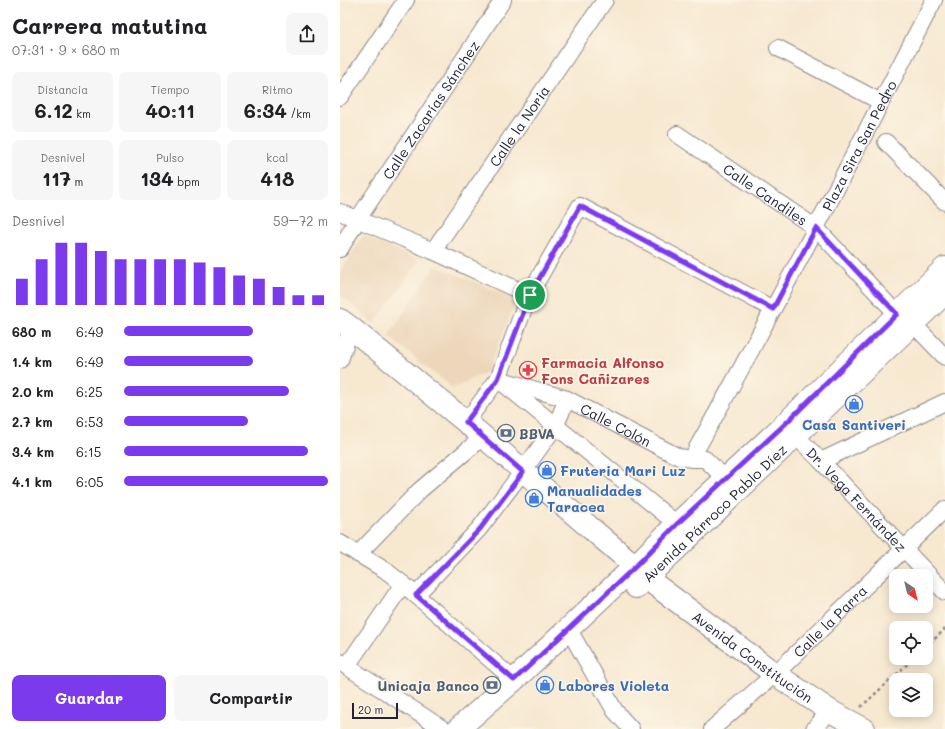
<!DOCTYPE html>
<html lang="es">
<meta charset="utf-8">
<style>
:root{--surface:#fff;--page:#f6f6f6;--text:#202124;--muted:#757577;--accent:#7c3aed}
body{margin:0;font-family:Mali,sans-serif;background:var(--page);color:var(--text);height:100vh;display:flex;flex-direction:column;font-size:15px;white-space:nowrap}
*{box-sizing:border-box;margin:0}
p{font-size:13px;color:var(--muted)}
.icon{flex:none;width:22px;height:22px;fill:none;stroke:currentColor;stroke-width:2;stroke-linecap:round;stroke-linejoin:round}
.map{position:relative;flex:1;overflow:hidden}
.panel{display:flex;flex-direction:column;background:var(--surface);width:340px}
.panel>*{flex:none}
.needle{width:26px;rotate:145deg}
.fabs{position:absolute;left:549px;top:569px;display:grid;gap:8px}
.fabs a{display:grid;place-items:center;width:44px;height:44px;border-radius:8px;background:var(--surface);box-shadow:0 2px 10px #0003;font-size:20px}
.scale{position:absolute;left:12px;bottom:10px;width:46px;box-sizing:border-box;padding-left:4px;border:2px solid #22223b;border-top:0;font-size:11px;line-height:14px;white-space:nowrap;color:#22223b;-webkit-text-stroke:3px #fcf5e5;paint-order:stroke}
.pin{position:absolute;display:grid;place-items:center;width:34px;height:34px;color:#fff;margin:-17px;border:2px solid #fff;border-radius:50%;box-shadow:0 1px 4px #0007}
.round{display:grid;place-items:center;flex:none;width:42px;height:42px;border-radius:8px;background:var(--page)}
.head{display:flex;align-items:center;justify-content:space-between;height:68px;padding:0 12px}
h1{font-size:22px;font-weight:800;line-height:30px}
.metrics{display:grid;grid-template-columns:repeat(3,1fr);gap:6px;height:68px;padding:4px 12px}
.metrics div{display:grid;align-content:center;border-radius:8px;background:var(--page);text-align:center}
.metrics b{font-size:20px;font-weight:800}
.metrics small{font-size:11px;font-weight:400}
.metrics p{font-size:11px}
.chart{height:112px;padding:8px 12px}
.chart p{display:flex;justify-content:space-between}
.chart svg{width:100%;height:72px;margin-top:4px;stroke:var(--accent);stroke-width:6}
.primary-button{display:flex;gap:8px;margin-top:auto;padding:8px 12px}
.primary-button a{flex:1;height:46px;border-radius:8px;background:var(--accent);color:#fff;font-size:16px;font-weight:800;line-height:46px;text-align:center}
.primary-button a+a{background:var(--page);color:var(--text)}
ul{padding:0 12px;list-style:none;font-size:13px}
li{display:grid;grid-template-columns:64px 48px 1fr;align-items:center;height:30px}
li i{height:10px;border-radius:5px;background:var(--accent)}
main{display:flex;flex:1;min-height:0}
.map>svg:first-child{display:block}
</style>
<main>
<section class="panel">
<div class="head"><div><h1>Carrera matutina</h1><p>07:31 · 9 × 680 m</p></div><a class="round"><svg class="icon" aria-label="share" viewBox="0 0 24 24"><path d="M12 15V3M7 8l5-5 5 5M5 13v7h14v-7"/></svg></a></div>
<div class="metrics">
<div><p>Distancia</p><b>6.12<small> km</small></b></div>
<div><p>Tiempo</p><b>40:11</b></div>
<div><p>Ritmo</p><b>6:34<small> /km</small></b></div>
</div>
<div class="metrics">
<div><p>Desnivel</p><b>117<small> m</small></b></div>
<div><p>Pulso</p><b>134<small> bpm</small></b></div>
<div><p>kcal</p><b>418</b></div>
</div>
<div class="chart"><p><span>Desnivel</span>59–72 m</p>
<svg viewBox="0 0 160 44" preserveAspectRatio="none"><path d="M5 44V28M15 44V16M25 44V6M35 44V6M45 44V11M55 44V16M65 44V16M75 44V16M85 44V16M95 44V18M105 44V21M115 44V26M125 44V28M135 44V33M145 44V38M155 44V38"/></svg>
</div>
<ul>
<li><b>680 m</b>6:49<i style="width:63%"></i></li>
<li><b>1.4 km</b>6:49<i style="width:63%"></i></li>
<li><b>2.0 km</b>6:25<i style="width:81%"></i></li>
<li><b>2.7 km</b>6:53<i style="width:61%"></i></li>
<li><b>3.4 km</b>6:15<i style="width:90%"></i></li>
<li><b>4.1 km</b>6:05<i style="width:100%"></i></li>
</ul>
<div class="primary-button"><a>Guardar</a><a>Compartir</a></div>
</section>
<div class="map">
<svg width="605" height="729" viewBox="0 0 605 729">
<rect width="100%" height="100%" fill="#fcf5e5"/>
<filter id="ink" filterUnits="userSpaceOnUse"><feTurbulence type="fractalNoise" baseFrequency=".025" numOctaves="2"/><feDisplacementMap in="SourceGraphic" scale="8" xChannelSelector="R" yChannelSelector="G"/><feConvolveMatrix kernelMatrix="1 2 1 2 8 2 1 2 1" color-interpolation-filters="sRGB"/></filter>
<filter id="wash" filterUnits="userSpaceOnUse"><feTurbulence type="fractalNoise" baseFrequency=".012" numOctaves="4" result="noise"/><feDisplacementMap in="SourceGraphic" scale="16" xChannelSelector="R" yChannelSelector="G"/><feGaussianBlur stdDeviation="0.9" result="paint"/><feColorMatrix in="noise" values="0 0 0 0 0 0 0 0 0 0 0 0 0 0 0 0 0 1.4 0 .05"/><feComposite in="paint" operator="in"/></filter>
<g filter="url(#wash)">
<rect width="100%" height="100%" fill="#f7e8d0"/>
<g fill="#edd7bb">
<path d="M23,236L79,260L34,324L0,294V272Z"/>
<path d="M95,266L170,296L174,306L147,372L113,388L48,336Z"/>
</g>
</g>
<g filter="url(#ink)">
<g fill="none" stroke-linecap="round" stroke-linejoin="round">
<defs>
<g id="street">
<path d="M438,48L541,102"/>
<path d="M0,97L66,0"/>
<path id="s1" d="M337,134L476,228L557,314"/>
<path d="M546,142L605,202"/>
<path d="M0,212L93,251L189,295"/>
<path id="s2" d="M0,249L18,219L163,0"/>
<path id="s3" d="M93,251L265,0"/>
<path d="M575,321L580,331L605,357"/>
<path d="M0,360L11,328"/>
<path id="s4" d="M158,379L227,399L339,457L353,459H365L386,479"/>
<path d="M164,384L337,524"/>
<path d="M126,422L158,379L189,295L240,206L433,309"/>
<path id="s5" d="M448,428L481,461L605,592"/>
<path id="s6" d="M353,459L357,448C440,301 516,150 594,0"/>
<path d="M481,461L605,402"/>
<path d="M0,543L45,570L63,584L174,680"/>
<path d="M18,554L80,490L143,437"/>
<path d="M76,595L139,529L183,471L216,425L227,399"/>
<path d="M228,628L275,711L291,729"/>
<path d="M0,662L103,729"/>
<path d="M7,666L63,584"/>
<path id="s7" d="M372,729L435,674L605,509"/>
<path d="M474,729L490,711"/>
</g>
<g id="secondary">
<path id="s8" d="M0,320L11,328L126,422L295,566L306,578L435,674L490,711L524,729"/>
<path id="s9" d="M296,587L349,537L605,293"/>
<path d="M118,729L174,680L295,566L337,524L444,425L605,268"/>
</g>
</defs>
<use href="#street" stroke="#8c8586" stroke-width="18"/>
<use href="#secondary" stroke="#8c8586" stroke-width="24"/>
<g stroke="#8c8586" stroke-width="2.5" stroke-dasharray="3 3" stroke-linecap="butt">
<path d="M586,647L605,629"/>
<path d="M521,707L574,658"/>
</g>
<use href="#street" stroke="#fff" stroke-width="16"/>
<use href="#secondary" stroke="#fff" stroke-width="22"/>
</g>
</g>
<g fill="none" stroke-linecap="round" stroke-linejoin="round" filter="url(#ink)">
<defs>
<path id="route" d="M240,206L433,309L476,228L557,314L444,425L337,524L296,566L174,680L76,595L140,529L183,472L126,422L158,379L190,295Z"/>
</defs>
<use href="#route" stroke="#fff" stroke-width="8"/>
<use href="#route" stroke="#7c3aed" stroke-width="5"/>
</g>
<defs>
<symbol id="pharmacy-ring" viewBox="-11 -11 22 22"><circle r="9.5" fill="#fcf5e5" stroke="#e0444e" stroke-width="1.5"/><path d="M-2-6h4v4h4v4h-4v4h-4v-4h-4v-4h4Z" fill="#e0444e"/></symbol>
<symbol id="shop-ring" viewBox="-11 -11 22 22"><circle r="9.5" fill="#fcf5e5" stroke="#3f7fe0" stroke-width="1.5"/><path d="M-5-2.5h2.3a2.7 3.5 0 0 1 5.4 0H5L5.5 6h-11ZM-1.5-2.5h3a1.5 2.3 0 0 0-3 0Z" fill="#3f7fe0"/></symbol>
<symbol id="bank-ring" viewBox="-11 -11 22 22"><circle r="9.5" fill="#fcf5e5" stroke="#5c6f8a" stroke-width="1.5"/><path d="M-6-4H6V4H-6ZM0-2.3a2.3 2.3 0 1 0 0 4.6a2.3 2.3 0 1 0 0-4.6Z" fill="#5c6f8a"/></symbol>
</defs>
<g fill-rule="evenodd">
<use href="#pharmacy-ring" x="178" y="360" width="20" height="20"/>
<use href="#shop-ring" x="504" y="394" width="20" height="20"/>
<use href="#bank-ring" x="156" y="423" width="20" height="20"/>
<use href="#shop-ring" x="197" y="460" width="20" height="20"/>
<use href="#shop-ring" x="184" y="488" width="20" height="20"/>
<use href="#bank-ring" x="142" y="675" width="20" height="20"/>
<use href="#shop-ring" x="195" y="675" width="20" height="20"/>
</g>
<g text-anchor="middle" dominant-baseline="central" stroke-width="3.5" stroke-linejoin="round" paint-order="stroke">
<g font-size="14" fill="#22223b" stroke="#fcf5e5">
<text stroke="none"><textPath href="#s2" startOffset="166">Calle Zacarías Sánchez</textPath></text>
<text stroke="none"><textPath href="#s3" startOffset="152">Calle la Noria</textPath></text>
<text stroke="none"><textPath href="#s6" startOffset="355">Plaza Sira San Pedro</textPath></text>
<text stroke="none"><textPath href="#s1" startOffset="107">Calle Candiles</textPath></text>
<text stroke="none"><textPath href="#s4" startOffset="127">Calle Colón</textPath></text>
<text stroke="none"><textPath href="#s5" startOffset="99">Dr. Vega Fernández</textPath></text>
<text stroke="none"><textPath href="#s9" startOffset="108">Avenida Párroco Pablo Díez</textPath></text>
<text stroke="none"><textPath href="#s7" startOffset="160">Calle la Parra</textPath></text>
<text stroke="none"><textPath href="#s8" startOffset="533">Avenida Constitución</textPath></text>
</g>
<g font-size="14" font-weight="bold" fill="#be3a42" stroke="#fcf5e5" text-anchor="start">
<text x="201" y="362">Farmacia Alfonso<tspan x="201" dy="16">Fons Cañizares</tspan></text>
</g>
<g font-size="14" font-weight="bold" fill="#366cbe" stroke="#fcf5e5" text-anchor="start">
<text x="514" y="424" text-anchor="middle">Casa Santiveri</text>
<text x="220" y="470">Fruteria Mari Luz</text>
<text x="207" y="490">Manualidades<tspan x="207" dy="16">Taracea</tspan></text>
<text x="218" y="685">Labores Violeta</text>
</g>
<g font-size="14" font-weight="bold" fill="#4e5e75" stroke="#fcf5e5" text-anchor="start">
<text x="179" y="433">BBVA</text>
<text x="139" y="685" text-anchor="end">Unicaja Banco</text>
</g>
</g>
</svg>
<div class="fabs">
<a><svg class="needle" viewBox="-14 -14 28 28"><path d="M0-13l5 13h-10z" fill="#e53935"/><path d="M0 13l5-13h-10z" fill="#757577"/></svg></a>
<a><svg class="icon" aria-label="locate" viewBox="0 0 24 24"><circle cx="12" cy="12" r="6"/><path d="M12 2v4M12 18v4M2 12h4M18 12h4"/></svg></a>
<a><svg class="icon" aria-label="layers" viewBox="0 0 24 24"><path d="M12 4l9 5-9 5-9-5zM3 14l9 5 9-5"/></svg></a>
</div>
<div class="scale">20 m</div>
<div class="pin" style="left:190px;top:295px;background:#1e9e55"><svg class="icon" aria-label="arrive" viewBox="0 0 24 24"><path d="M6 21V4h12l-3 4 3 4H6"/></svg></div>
</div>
</main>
